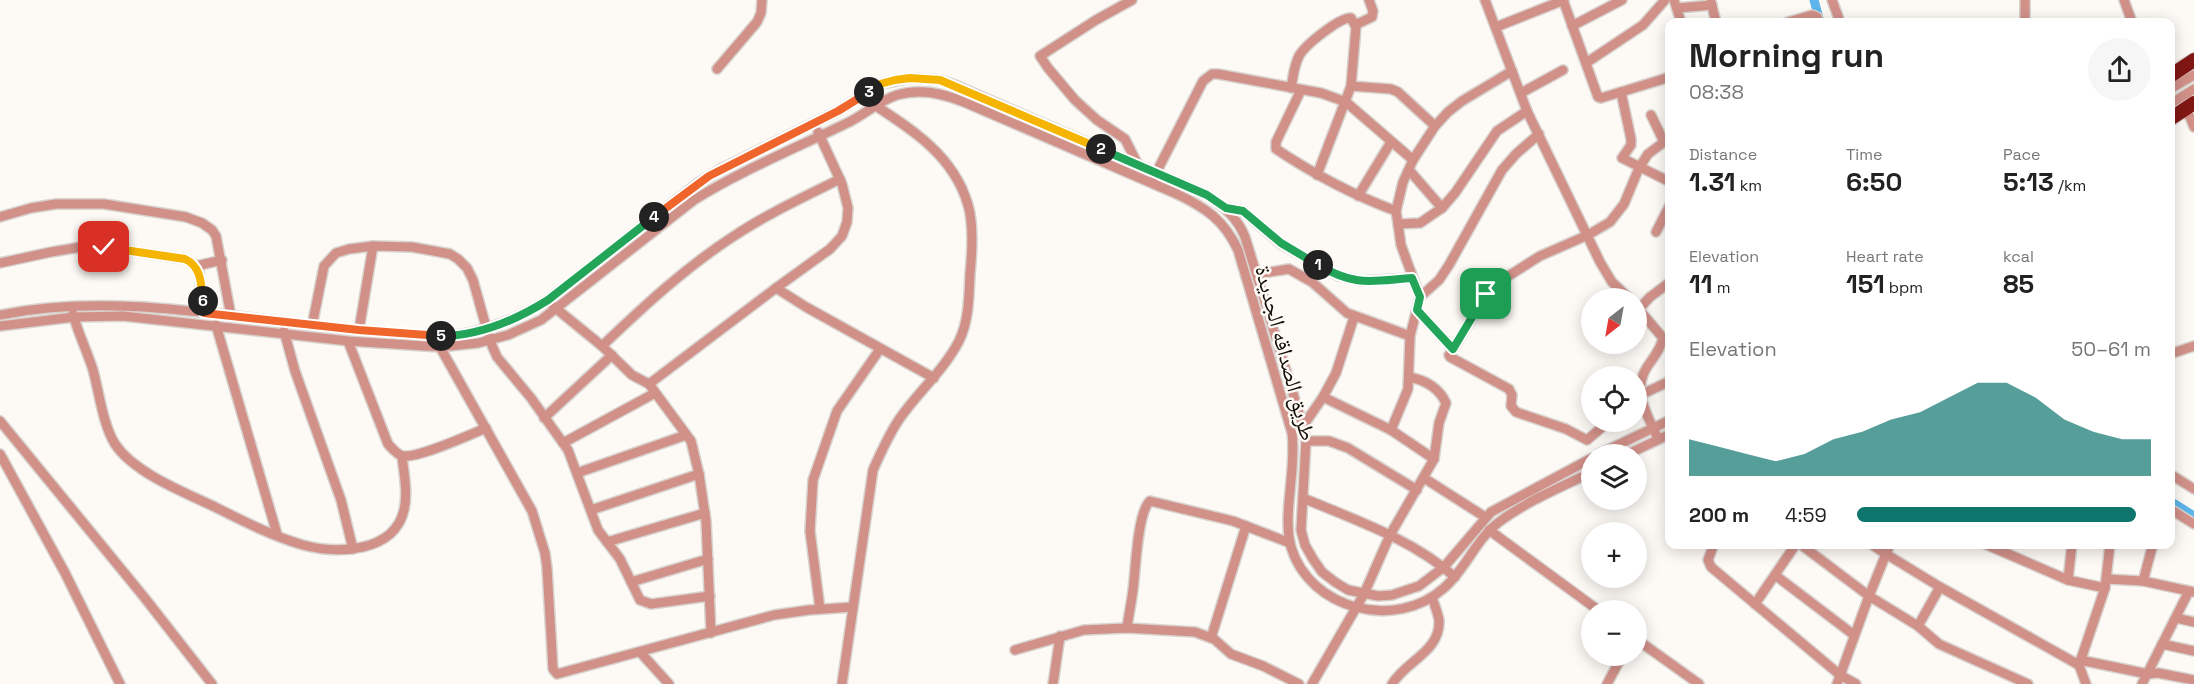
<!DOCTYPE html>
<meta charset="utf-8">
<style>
:root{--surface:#fff;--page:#f6f6f6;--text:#222;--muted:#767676;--accent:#0f766e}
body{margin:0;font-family:"Space Grotesk","Noto Naskh Arabic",sans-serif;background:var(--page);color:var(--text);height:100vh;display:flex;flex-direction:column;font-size:22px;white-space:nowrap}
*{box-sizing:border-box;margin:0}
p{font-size:20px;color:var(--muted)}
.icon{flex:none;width:33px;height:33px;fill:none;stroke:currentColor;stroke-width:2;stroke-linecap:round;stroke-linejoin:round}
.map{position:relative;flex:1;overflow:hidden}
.sheet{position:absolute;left:1665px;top:18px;width:510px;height:531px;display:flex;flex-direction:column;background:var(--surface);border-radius:12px;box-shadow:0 3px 15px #0003}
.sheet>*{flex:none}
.needle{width:39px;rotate:211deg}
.tools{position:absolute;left:1581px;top:288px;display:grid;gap:12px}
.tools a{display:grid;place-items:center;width:66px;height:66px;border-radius:50%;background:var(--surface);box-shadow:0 3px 15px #0003;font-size:30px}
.pin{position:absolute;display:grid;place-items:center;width:51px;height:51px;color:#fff;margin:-26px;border-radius:12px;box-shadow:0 3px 9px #0006}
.km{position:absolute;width:30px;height:30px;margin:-15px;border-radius:50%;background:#222;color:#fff;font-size:16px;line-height:30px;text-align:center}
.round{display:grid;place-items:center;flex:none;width:63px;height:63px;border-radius:32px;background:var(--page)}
.head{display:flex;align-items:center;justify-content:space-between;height:102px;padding:0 24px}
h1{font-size:33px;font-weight:800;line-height:45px}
.stats{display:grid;grid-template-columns:repeat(3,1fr);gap:9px;height:102px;padding:6px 24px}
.stats div{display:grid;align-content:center}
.stats b{font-size:26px;font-weight:800}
.stats small{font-size:16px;font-weight:400}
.stats p{font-size:16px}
.chart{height:168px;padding:12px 24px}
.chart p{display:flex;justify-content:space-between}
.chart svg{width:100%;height:108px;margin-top:6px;fill:var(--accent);opacity:.7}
ul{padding:0 24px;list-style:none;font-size:20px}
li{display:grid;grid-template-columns:96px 72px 1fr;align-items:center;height:45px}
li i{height:15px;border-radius:8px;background:var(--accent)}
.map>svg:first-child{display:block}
</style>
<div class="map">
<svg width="2194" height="684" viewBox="0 0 2194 684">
<rect width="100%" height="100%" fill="#fdf9f5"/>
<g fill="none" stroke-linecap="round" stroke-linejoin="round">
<g stroke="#5db5ea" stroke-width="9">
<path d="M1814,0L1820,22"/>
<path d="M2170,501L2194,516"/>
</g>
<defs>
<g id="minor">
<path d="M1132,0L1096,20L1040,56L1048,68L1075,100L1097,120L1125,139L1138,165"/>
<path d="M1485,0L1527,111L1600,262L1612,282L1629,298"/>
<path d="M1563,0L1598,97L1601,98L1621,92L1631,139V145L1622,158L1670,182"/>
<path d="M1674,0L1681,22"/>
<path d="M1832,0L1840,22"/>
<path d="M2025,0V22"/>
<path d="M2124,0L2132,22"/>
<path d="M1711,2L1716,22"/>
<path d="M1677,8L1712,5"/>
<path d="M1788,22L1812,15L1817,17L1819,22"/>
<path d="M1355,25L1372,17L1373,11L1369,0"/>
<path d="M1572,26L1622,0"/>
<path d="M1496,27L1564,0"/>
<path d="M1586,63L1643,25L1665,0"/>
<path d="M717,69L757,22L761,13L762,0"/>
<path d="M1351,86L1391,89L1398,92L1435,126"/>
<path d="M1291,88C1293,78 1294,65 1299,56C1305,45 1340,17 1351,18L1356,27L1351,86L1317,175"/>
<path d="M2170,89L2194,75"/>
<path d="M1301,90L1276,142V149C1315,175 1353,195 1396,211"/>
<path d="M1621,92L1670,77"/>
<path d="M1521,93L1563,70"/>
<path d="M2170,104L2194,89"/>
<path d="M2183,110L2190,117L2194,127"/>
<path d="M1409,170L1442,208"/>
<path d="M1154,177L1203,81L1212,74H1218L1321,93L1346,102L1413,160"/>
<path d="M1358,196L1391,142"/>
<path d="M1226,208L1243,211L1281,244L1339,276L1362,281L1412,278"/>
<path d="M0,217L31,208L56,204H104L186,217L202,223L212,230L216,236L231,316"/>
<path d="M1398,224L1420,223L1442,208L1455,193L1497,131L1527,111"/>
<path d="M1656,232L1670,205"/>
<path d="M0,263L51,252L81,247H104L185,259L196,266L199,271L204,313"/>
<path d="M196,266L222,260"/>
<path d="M1257,274L1289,269L1312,282L1347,313L1410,336"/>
<path d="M776,288L806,307L934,378"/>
<path d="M1420,297L1439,280L1449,265L1502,170L1516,154L1539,134"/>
<path d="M553,306L602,346L632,375L649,384L691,441L699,474L706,521L711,633"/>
<path d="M1636,306L1663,338C1661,349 1653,358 1647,367C1631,392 1648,415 1658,439"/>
<path d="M1639,309L1650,297L1670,282"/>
<path d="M1417,310L1453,349L1449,355L1450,357L1509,389L1512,395L1511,406L1516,412L1566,429L1587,440L1608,422"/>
<path d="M73,314C78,333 87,351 93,370C99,392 103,425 115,444C134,473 184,492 215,507C243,521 272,536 303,545C337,554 394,553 404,510C408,493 404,474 402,456"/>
<path d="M0,315C114,292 231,318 345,329C380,332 429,340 463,334C493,329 522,316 548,300L698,183L721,169L838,111L881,84L910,78L940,80L955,85L1207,195C1224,207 1237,217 1245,237L1303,426L1306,441L1301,530L1305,545L1313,559L1322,572L1335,582L1348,590L1378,596L1392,595L1419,586L1444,567L1491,512L1592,458"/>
<path d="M216,325L277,534"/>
<path d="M0,326L74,317L123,316L348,341L440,347L478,343L508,335L541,320L694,200C742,170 794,149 845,124C863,116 878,101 897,95C920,88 942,93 964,102L1177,194C1206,208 1224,220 1238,250L1292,433C1297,468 1282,515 1291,547C1310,610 1396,631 1444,588C1466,569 1476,539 1499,522C1527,501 1561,487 1592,472"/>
<path d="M312,326L324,266L336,253L349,249L373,246L412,247L450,254L458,259L467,268L473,280L490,341L497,357L531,398L568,450L598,530L620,559L640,600L651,604L710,596"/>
<path d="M359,330L373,246"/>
<path d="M284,331L295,371L341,500L353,549"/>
<path d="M348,341L388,444C392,448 397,455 403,456C419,458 469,435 486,428"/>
<path d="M602,346C644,306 686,267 734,236C767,214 804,197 840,179"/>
<path d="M440,347L532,511L545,553L547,568L553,669L557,674L774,615L809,610L853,607"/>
<path d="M1453,349L1491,287L1540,256L1588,235L1610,222L1624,204L1639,168L1648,154L1664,142L1651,115"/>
<path d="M2170,354L2194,346"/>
<path d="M1409,377C1425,380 1439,388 1446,403L1439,423L1434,459"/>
<path d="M649,384L776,288L830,249L842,236L847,222L848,208L842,184L818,132"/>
<path d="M1636,397L1670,381"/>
<path d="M544,418L612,355"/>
<path d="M0,421L144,597L212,684"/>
<path d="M1303,426L1323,397L1336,373L1354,317"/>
<path d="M1391,430L1408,389L1410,336L1420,297L1401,245L1398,224L1396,211L1403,182L1413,160L1435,126L1448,112L1462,101L1512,71"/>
<path d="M1306,441H1329L1348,448L1417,490"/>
<path d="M563,443L655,393"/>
<path d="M0,454L65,573L120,684"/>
<path d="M1599,454L1670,420"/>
<path d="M1628,454L1670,434"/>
<path d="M577,473L686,435"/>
<path d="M2170,474L2194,489"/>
<path d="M1424,478L1485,517"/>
<path d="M1303,498C1355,520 1412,539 1455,577"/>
<path d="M2170,509L2194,524"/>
<path d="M591,510L699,474"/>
<path d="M1489,530L1598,610"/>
<path d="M607,542L705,513"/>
<path d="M1714,544L1708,560L1711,567L1840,675L1856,684"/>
<path d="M1800,544L1869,596L1918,626L1939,644L2028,684"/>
<path d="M1871,544L1886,554L1890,544"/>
<path d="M1985,544L2068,580L2105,588"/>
<path d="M1775,575L1854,635"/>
<path d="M2107,579L2143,581L2194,592"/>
<path d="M2068,580L2072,544"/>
<path d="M2143,581L2153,544"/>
<path d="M631,582L708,559"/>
<path d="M1755,604L1796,544"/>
<path d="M820,609L810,531L813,480L837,411L880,349"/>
<path d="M2176,618L2194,622"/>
<path d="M1918,626L1940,587"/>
<path d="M1127,628C1129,612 1133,596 1134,580C1136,563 1138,512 1150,501L1233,521L1290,543"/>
<path d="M1211,638L1246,526"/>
<path d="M1636,639L1699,684"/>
<path d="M2162,644L2194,651"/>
<path d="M1015,650L1084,630L1127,628L1195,632L1214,639L1231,654L1263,666L1299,684"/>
<path d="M640,652L669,684"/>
<path d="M2080,660L2148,674L2158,673L2194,680"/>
<path d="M842,684L873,470C881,452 889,434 900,418C919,391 944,370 959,341C969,321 969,296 970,274C972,254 974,225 968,205C953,152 905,125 862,97"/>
<path d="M1053,684L1060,636"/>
<path d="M1312,684L1364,594L1390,535L1434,459L1391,430L1323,397"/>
<path d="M1392,684C1406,661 1441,651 1439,620C1438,613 1434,604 1432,597"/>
<path d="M1607,684L1622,656"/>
<path d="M1837,684L1869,596L1886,554L1940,587L2079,665"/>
<path d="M2086,684L2079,665L2105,588L2110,544"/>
<path d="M2142,684L2189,591"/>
</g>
<g id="highway">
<path d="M2170,76L2194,60"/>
<path d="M2170,119L2194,103"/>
</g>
</defs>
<use href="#minor" stroke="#d8d3cf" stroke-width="12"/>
<use href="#highway" stroke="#d8d3cf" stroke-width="16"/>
<use href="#minor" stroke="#d19189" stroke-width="9"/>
<use href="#highway" stroke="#801714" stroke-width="14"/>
</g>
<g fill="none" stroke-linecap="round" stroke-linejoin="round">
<defs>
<path id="split-1" d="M1318,265C1356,287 1371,281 1412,278L1420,297L1417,310L1453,349L1486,294"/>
<path id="split-2" d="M1101,149L1207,195L1226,208L1243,211L1281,243L1318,265"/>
<path id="split-3" d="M869,92L880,84L895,80L910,78L940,80L1101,149"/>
<path id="split-4" d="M654,217L709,176L838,111L869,92"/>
<path id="split-5" d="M441,336C478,336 516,320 548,300L654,217"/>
<path id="split-6" d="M203,301L204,313L359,330L441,336"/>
<path id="split-7" d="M104,247L185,259C202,267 201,285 203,301"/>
</defs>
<use href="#split-1" stroke="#fff" stroke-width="12"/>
<use href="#split-2" stroke="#fff" stroke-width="12"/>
<use href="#split-3" stroke="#fff" stroke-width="12"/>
<use href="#split-4" stroke="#fff" stroke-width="12"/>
<use href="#split-5" stroke="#fff" stroke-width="12"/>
<use href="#split-6" stroke="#fff" stroke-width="12"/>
<use href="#split-7" stroke="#fff" stroke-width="12"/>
<use href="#split-1" stroke="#22a559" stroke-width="8"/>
<use href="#split-2" stroke="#22a559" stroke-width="8"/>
<use href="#split-3" stroke="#f5b400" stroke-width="8"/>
<use href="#split-4" stroke="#f0652b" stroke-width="8"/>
<use href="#split-5" stroke="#22a559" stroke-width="8"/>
<use href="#split-6" stroke="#f0652b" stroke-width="8"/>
<use href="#split-7" stroke="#f5b400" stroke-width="8"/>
</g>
<g text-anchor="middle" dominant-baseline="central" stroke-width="5" stroke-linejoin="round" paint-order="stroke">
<g font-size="22" fill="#130d05" stroke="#fdf9f5">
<text transform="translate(1286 353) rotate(75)">طريق الصداقه الجديدة</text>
</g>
</g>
</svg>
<div class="tools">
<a><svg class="needle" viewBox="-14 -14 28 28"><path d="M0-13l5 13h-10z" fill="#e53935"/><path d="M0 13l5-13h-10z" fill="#767676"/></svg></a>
<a><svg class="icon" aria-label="locate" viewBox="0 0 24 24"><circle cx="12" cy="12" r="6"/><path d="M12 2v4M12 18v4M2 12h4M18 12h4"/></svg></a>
<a><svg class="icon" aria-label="layers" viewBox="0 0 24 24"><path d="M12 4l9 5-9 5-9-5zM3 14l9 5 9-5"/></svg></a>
<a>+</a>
<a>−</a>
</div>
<div class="pin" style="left:1486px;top:294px;background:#1e9e55"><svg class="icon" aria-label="arrive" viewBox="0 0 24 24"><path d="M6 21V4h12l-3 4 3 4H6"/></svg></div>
<div class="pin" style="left:104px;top:247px;background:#d93025"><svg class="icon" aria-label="check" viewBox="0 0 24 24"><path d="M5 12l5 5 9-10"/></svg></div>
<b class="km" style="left:1318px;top:265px">1</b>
<b class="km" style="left:1101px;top:149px">2</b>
<b class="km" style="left:869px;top:92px">3</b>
<b class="km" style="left:654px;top:217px">4</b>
<b class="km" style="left:441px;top:336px">5</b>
<b class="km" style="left:203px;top:301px">6</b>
<section class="sheet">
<div class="head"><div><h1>Morning run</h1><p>08:38</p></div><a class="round"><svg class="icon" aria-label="share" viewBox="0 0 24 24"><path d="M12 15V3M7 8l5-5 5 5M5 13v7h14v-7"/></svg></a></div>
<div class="stats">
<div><p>Distance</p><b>1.31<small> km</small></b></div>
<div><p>Time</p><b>6:50</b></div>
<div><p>Pace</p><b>5:13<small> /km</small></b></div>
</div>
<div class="stats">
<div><p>Elevation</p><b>11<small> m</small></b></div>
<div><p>Heart rate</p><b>151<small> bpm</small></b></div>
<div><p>kcal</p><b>85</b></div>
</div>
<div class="chart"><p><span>Elevation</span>50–61 m</p>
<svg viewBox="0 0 160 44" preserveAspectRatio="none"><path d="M0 44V29L10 32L20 35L30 38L40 35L50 29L60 26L70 21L80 18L90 12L100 6L110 6L120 12L130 21L140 26L150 29L160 29V44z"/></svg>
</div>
<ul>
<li><b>200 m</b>4:59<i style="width:95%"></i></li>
</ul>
</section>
</div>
